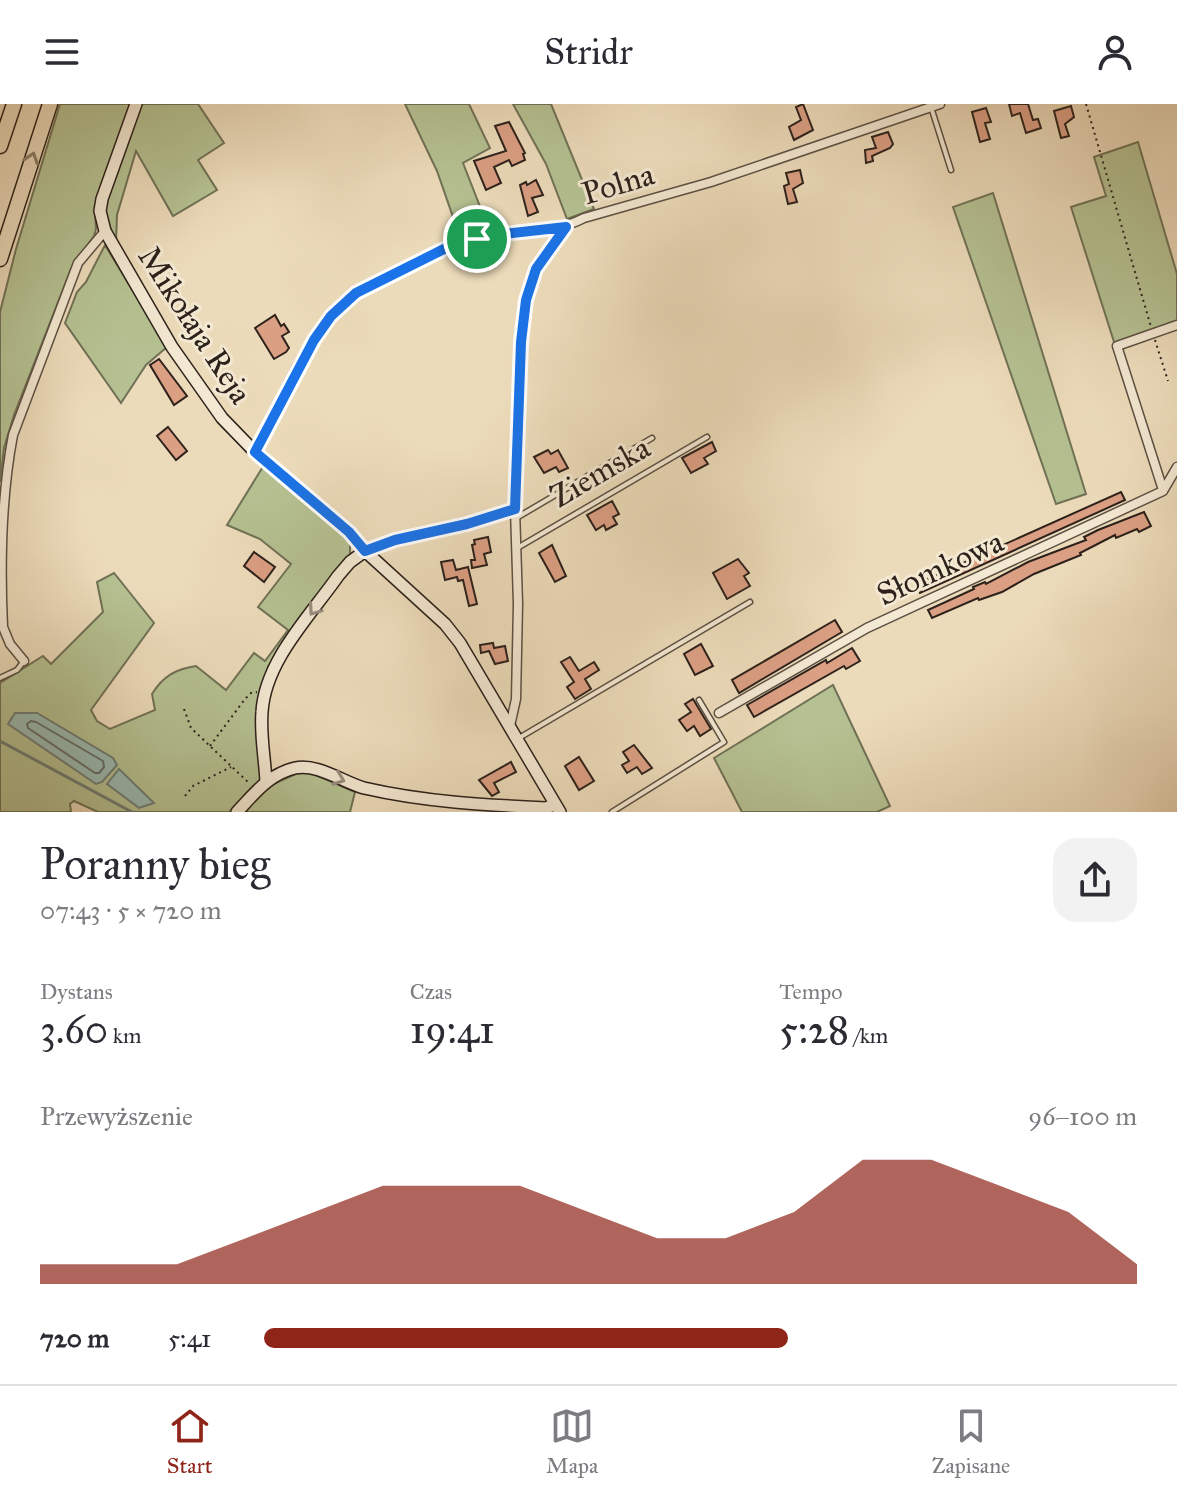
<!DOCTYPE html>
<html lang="pl">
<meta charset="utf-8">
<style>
:root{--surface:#fff;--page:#f2f2f3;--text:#2b2b33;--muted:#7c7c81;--line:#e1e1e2;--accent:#8f2418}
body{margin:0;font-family:"IM FELL Great Primer",serif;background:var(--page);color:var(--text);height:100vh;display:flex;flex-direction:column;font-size:30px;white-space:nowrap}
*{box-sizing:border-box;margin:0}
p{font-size:26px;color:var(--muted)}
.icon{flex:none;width:44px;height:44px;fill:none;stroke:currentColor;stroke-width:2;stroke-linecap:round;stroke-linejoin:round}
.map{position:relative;height:708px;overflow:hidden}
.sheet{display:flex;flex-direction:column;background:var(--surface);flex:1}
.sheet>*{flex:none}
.pin{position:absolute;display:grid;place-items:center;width:68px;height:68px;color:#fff;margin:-34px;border:4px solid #fff;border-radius:50%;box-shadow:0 2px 8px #0007}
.round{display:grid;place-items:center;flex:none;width:84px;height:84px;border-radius:24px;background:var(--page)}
.head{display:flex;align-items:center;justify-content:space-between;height:136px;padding:0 40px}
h1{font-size:44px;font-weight:600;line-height:60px}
.figures{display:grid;grid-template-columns:repeat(3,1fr);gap:12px;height:136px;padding:8px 40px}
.figures div{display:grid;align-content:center}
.figures b{font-size:40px;font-weight:600}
.figures small{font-size:22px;font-weight:400}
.figures p{font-size:22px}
.chart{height:224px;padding:16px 40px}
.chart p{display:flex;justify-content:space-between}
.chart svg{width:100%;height:144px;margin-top:8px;fill:var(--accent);opacity:.7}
ul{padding:0 40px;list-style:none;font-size:26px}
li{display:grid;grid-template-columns:128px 96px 1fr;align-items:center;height:60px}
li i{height:20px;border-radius:10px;background:var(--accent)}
header{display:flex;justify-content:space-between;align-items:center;height:104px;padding:0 40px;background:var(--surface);font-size:36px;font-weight:600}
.tab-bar{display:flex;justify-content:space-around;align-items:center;height:112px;border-top:2px solid var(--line);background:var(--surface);font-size:22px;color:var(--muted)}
.tab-bar a{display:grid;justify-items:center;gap:4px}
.tab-bar .active{color:var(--accent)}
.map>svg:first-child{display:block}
</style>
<header><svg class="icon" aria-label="menu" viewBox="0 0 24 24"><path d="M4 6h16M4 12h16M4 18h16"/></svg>Stridr<svg class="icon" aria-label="person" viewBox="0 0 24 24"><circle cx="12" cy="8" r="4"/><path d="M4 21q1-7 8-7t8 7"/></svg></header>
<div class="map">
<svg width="1177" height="708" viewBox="0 0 1177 708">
<rect width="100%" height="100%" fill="#ecdbba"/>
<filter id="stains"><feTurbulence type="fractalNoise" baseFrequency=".0025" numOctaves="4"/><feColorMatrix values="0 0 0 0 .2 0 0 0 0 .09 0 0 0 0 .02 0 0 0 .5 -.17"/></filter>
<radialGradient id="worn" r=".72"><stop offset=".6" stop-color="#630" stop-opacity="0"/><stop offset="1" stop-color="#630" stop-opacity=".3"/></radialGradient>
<g fill="#b5c192" stroke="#707156" stroke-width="2">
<path d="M60,0H131L95,106L96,125L94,132L71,165L14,311L4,344L0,378V208L16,145Z"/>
<path d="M140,0H198L224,39L198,56L217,86L173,112L136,47L117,111L116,139L105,110L106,98Z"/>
<path d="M405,0H469L490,44L463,59L490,128L461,136L437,67Z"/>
<path d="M513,0H551L594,105L567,115L546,60Z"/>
<path d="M1138,38L1177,170V217L1115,241L1071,103L1106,92L1094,53Z"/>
<path d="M993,89L1086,390L1056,400L953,103Z"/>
<path d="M105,141L167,243L146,261L121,299L65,219L77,188L86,178Z"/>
<path d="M264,361L339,426L350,439V452L270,566L268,563L257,601L262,674L229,708H98L74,697L70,700L71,708H0V579L43,552L51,560L103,508L97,478L114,469L154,519L91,606L97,617L110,625L155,606L152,590C163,572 176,565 196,562L226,586L254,549L265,557L288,526L258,503L291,460L260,435L227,421Z"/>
<path d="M833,581L890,702L877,708H742L714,654Z"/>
<path d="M300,668L311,669L355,688L350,708H245L265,684Z"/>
</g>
<g fill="#99bbb3" stroke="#6d7d76" stroke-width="2">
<path d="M15,609H37L113,654L117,661L102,678L96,680L8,620Z"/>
<path d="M119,665L154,699L139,704L107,680Z"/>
</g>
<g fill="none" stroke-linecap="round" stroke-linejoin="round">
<path stroke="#626e67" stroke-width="2" d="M31,617L36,618L103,657L104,663L99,669H95L28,624L27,620Z"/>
<path stroke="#6d7d76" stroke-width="3" d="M0,637L132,708"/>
</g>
<g fill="#db9f83" stroke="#2c211b" stroke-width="2">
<path d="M803,0L813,26L794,36L789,23L801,16L796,3Z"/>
<path d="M1009,0H1028L1033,16L1038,15L1041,24L1026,29L1020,9L1012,12Z"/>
<path d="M1071,2L1074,13L1065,20L1069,32L1061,34L1054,7Z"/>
<path d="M986,4L991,18L985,19L990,35L980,38L972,8Z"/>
<path d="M509,18L525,49L523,50L525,56L512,62L509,56L494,63L501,79L486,86L474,57L506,47L495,22Z"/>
<path d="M888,28L893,40L890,44L872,52L873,57L866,59L865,46L876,44L872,33Z"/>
<path d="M800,66L803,79L793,85L797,98L788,100L784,82L789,80L786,69Z"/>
<path d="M536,76L543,91L532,94L538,108L528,112L520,81L526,78L527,81Z"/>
<path d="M275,211L281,222L284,220L289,228L282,232L289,244L286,248L274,255L255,224Z"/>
<path d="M159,255L187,292L174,301L150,261Z"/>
<path d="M168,323L187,347L176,356L157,332Z"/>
<path d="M712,338L716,347L704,354L708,360L691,369L682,354Z"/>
<path d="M548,346L551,350L558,346L568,364L559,368L556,363L544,369L534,353Z"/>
<path d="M1121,388L1125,396L920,489L916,480Z"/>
<path d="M612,397L619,410L613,413L617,420L606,426L604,421L596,426L587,411Z"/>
<path d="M1144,408L1151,422L1139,428L1137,425L1116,434L1115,431L1080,449L1081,451L1034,470L1002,488L979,496L978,494L932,514L928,506L974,485L973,483L985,478L986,480L1028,458L1086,436L1084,433L1098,426Z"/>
<path d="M488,433L491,448L484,450L487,461L472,464L471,456H475L472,441L475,440L474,436Z"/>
<path d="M552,441L566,472L555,478L539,449Z"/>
<path d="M254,448L275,463L264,478L244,462Z"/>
<path d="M738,455L749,469L744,472L750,482L727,495L713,469Z"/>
<path d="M453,456L456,466L468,463L477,500L469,502L463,476L458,477L457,473L445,476L441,458Z"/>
<path d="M835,516L842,528L739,589L732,576Z"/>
<path d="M493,539L494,544L505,542L508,557L495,560L489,547L481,549L480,541Z"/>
<path d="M701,540L713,562L695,571L684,550Z"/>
<path d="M852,544L860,557L846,565L844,562L754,613L747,601L826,556L827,559Z"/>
<path d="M570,553L579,567L594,558L599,566L585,575L591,585L575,595L567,583L574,578L561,558Z"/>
<path d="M693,595L711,625L700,632L694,622L687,627L679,616L691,608L685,600Z"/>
<path d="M634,641L652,664L642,670L637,663L627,669L622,661L629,657L623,648Z"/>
<path d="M579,653L594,677L579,686L565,662Z"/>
<path d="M511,658L516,668L494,679L499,688L492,692L479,676Z"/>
</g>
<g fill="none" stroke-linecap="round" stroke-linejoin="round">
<defs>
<g id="lane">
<path d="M931,3L951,66"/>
<path d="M518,413L652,334"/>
<path d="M519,443L707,333"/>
<path d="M0,574L17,566L24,557"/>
<path d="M519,634L750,498"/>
<path d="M612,708L724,638L699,596"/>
</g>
<g id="street">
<path d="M255,348C282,297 307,224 355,190C372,178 391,170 409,161C432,151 453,140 477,135C513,126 552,131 584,114L711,78L940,0"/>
<path d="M1163,386L1117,242L1177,221"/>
<path d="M365,447L395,436L467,420L515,405"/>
<path d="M24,557L10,540L3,523C0,459 1,394 13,331L78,159L105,127"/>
<path d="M719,609L867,524L1163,387L1177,363"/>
<path d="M510,622L516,595L518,500L515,405L521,238L526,196L536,165L566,123"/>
</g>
<g id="secondary">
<path d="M136,0L102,95L100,107L105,127L172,243L222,314L255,348L349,428L365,447L445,520L460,539L560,708"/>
<path d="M266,678C265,655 260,631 262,608C265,557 310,512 338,472L350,458L365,447"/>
<path d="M237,708C254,690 269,670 295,664C317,659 343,678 364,684C425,698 485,701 546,704L554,701"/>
</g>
<g id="highway">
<path d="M0,42L14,0"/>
<path d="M0,155L50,0"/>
</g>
</defs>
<use href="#lane" stroke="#5c5043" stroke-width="7"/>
<use href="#street" stroke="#5c5043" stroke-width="11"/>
<use href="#secondary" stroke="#2c211b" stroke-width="14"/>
<use href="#highway" stroke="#2c211b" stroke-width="17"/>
<g stroke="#2c211b" stroke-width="2" stroke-dasharray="2 4" stroke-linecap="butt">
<path d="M1086,0L1151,223"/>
<path d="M1155,236L1168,277"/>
<path d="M184,605L191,624L250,680"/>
<path d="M210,642L245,595L251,589L257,588"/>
<path d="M185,692L193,682L231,663"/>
</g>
<use href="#lane" stroke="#f3e8d2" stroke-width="4"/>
<use href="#street" stroke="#f3e8d2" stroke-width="8"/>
<use href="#secondary" stroke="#f3e8d2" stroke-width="11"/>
<use href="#highway" stroke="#ecdbba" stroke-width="14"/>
</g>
<defs><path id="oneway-chevron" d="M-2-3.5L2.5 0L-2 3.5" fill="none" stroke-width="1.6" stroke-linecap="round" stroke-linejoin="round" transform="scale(2)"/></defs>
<use stroke="#8c7e6a" href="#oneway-chevron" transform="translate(32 54) rotate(-72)"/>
<g stroke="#998e80">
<use href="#oneway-chevron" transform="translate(314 506) rotate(125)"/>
<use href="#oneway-chevron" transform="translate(339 675) rotate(21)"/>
</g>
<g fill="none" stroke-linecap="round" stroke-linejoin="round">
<defs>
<path id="route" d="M566,123L536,165L526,196L521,238L515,405L467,420L395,436L365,447L349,428L255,348L314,236L331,212L356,189L446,144L503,130Z"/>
</defs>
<use href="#route" stroke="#fff" stroke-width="16"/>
<use href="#route" stroke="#1a73e8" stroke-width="10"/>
</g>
<g text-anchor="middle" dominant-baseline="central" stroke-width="6" stroke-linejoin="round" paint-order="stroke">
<g font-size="32" fill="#2c211b" stroke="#f3e8d2">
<text transform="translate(618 80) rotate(-17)">Polna</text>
<text transform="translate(195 221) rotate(57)">Mikołaja Reja</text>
<text transform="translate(600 368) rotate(-30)">Ziemska</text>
<text transform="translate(940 464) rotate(-25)">Słomkowa</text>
</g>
</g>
<rect width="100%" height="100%" filter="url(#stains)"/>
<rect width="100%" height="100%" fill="url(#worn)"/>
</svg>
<div class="pin" style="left:477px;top:135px;background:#1e9e55"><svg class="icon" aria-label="arrive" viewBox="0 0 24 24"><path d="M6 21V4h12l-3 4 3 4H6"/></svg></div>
</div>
<section class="sheet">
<div class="head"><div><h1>Poranny bieg</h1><p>07:43 · 5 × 720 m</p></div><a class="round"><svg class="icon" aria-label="share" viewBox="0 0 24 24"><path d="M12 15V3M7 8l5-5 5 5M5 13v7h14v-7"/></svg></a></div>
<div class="figures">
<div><p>Dystans</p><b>3.60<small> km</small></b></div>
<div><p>Czas</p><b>19:41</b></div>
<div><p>Tempo</p><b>5:28<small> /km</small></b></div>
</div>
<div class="chart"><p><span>Przewyższenie</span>96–100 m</p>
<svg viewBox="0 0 160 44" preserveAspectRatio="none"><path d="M0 44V38L10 38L20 38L30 30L40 22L50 14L60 14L70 14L80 22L90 30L100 30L110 22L120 6L130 6L140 14L150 22L160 38V44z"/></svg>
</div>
<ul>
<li><b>720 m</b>5:41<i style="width:60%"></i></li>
</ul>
</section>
<nav class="tab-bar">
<a class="active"><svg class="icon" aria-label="home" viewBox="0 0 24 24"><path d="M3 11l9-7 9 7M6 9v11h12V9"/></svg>Start</a>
<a><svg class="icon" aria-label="map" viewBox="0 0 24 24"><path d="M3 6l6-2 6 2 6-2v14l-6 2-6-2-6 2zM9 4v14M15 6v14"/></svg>Mapa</a>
<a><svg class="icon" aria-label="saved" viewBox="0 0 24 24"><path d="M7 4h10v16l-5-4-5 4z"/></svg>Zapisane</a>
</nav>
